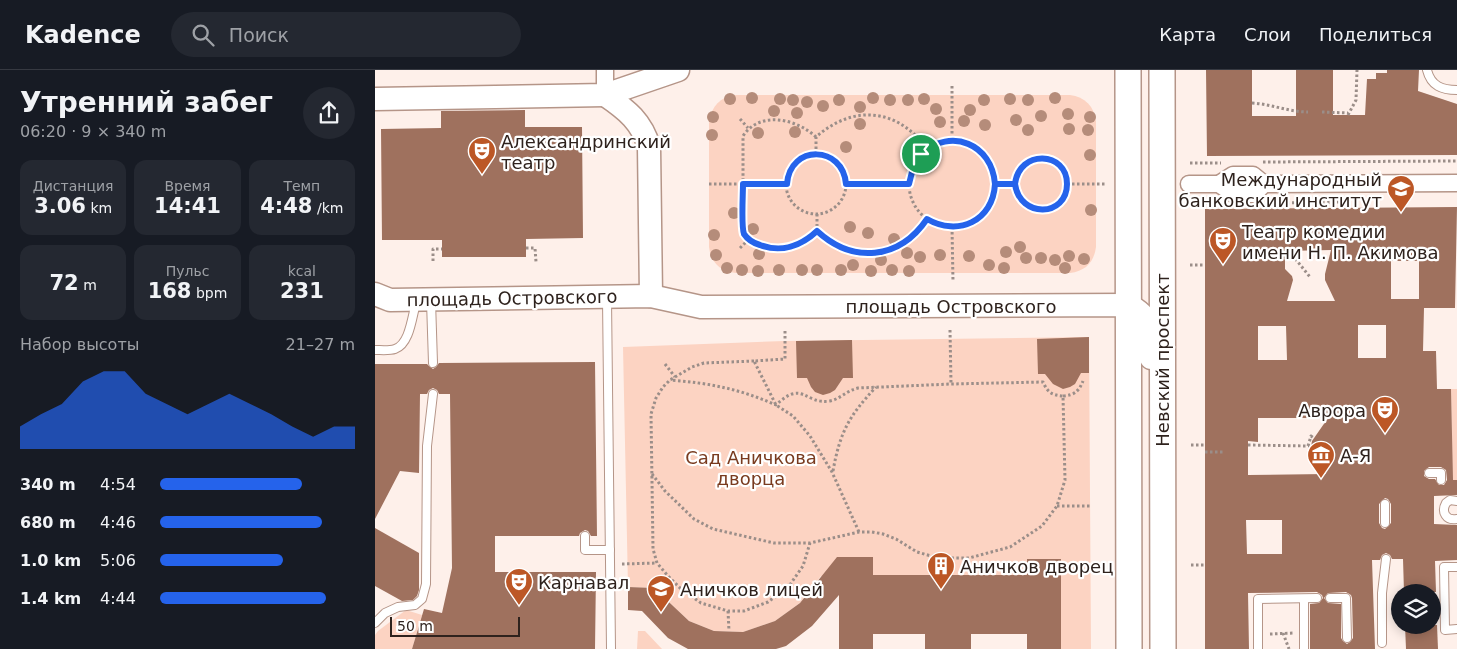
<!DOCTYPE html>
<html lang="ru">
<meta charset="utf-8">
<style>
:root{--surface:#171b24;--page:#242831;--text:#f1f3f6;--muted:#9ea1a6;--line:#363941;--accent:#2563eb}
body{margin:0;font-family:"DejaVu Sans",sans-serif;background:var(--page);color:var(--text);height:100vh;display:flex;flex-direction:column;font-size:19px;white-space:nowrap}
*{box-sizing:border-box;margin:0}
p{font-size:16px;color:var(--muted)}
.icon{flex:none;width:28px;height:28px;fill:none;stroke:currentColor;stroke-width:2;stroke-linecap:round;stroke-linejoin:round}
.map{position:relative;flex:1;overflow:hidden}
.sheet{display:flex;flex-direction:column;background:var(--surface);width:375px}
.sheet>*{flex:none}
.fabs{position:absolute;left:1016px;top:514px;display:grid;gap:10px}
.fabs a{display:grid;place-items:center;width:50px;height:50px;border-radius:50%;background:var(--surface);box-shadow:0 2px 12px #0003;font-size:25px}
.scale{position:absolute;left:15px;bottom:12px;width:130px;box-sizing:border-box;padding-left:5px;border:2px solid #2e221d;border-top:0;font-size:14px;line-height:18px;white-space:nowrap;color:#2e221d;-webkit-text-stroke:4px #fff;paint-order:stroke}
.pin{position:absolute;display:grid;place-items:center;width:42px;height:42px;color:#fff;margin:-21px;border:2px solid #fff;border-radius:50%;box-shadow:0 1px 5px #0007}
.round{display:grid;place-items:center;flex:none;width:52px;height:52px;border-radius:26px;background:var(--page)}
.head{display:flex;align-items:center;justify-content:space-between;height:85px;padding:0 20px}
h1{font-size:28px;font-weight:700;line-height:38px}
.stats{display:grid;grid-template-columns:repeat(3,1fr);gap:8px;height:85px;padding:5px 20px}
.stats div{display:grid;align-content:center;border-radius:12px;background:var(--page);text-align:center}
.stats b{font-size:21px;font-weight:700}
.stats small{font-size:14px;font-weight:400}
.stats p{font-size:14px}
.chart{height:140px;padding:10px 20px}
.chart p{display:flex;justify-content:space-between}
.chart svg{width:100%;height:90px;margin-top:5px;fill:var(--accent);opacity:.7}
ul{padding:0 20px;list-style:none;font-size:16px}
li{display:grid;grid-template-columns:80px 60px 1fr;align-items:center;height:38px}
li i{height:12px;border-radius:6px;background:var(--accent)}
header{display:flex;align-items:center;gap:30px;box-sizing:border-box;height:70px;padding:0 25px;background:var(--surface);border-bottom:1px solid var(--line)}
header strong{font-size:24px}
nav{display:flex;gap:28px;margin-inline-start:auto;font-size:18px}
.search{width:350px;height:45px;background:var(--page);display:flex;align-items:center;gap:12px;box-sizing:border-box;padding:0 18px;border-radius:28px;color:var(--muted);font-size:19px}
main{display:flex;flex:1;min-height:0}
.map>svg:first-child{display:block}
</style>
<header>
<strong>Kadence</strong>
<div class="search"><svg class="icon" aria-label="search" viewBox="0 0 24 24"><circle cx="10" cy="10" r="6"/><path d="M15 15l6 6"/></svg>Поиск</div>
<nav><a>Карта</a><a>Слои</a><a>Поделиться</a></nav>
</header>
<main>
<section class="sheet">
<div class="head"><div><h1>Утренний забег</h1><p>06:20 · 9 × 340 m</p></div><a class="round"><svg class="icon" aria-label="share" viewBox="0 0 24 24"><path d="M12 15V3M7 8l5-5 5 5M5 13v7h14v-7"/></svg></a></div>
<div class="stats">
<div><p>Дистанция</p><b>3.06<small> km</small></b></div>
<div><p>Время</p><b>14:41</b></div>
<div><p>Темп</p><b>4:48<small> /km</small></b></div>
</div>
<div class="stats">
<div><b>72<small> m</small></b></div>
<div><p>Пульс</p><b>168<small> bpm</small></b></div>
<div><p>kcal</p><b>231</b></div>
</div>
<div class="chart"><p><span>Набор высоты</span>21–27 m</p>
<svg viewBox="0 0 160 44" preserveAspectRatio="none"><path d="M0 44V33L10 27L20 22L30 11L40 6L50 6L60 17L70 22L80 27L90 22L100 17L110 22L120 27L130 33L140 38L150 33L160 33V44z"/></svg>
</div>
<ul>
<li><b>340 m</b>4:54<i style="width:73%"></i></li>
<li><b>680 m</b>4:46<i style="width:83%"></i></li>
<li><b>1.0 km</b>5:06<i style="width:63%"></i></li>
<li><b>1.4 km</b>4:44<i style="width:85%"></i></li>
</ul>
</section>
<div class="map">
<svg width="1082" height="579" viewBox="0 0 1082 579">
<rect width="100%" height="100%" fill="#fef0ea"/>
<g fill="#fcd3c2">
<path d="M360,25H695C710,27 719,36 721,51V177C719,192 711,201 695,203H361C345,201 336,193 334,177V51C337,36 345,27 360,25Z"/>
<path d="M714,267L716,579H686L685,489H652V505H498V487H464V506H446L425,533L400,551L368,562L339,561L314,551L279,518L253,517L248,277L410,271Z"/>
<path d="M1076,319H1082V410H1077Z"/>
<path d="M31,540L47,545L37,579H0V565L3,561Z"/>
<path d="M263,561H270L287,579H262Z"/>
</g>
<g fill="#9f715e" fill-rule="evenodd">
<path d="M831,0H877V46H921V0H958V45H990L992,9H1001V3H1012V0H1044L1043,21L1082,34V85L832,86Z"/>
<path d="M150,40V57H207L208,168L151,169V187H67V170H7L6,59L66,58V41Z"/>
<path d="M1082,137L1080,238H1049L1048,281H1061L1062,319H1076L1078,410H1082V425L1059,426V454L1082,455V490L1060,491L1061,522H1029L1028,489H1017L1015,485L1011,483L1007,485L1005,490H997L1000,579H935V534L944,533L948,528L947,525L942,522L873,523L874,579H830V139ZM956,180L950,204V210L960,231H912L918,210L917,206L910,199V181ZM1016,191H1044V229H1016ZM983,255H1011V288H983ZM883,256H911L912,290H883ZM883,348H953L937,371L936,377L937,383L951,404L873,405V371L883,372ZM1054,397H1066L1071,400L1072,410L1069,415H1064L1060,409H1054L1049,406V401ZM1010,428L1013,429L1016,434V453L1010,459L1007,458L1004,453V434ZM871,450H907V484H872ZM971,522L976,525L977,528L978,568L975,572L972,574L968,571L966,568V534L953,533L949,528L953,523Z"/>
<path d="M714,267V303H706L700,314L695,317L688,319L678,314L670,304H663L662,269Z"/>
<path d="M477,270L478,308H468L460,320L455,323L448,325L440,322L436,317L432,308H422L421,271Z"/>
<path d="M220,292L222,466H216L213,461L210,460L205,463L204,466H120V502H221L220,579H37L49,539L67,543L77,498L75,324H64L62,320L58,318L54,320L52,324H45L44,403L25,401L0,449V294H52L54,296L58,299L61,297L64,293Z"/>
<path d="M0,458L44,483V520L42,526L38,530L27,531L0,516Z"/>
<path d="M462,487H498V505H652V489H686V579H652V564H596V579H550V564H498V579H464V525L437,556L411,576L401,579H313L293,568L267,541L253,540V517L279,518L314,551L339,561L368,562L400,551L425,533Z"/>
<path d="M1030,555H1062L1063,579H1031Z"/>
</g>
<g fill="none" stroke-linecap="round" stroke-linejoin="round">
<defs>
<g id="lane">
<path d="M1052,0C1056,16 1067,20 1082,20"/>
<path d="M232,229L236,579"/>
<path d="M56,231L58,293"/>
<path d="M0,280C6,280 14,281 20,279C35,274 37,246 41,233"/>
<path d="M1054,403H1066V410"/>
<path d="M1082,431L1075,430L1071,433C1066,442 1071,451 1082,449"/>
<path d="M1010,434V453"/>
<path d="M210,466V480H235"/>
<path d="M1082,497H1069L1070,560L1082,559"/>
<path d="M955,528H971L972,568"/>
<path d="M929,529V579"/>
<path d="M0,553L10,543L23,537L40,535L47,529L51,514L52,376L58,324"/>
<path d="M1007,573V523L1011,489"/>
<path d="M883,579V529L942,528"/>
</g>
<g id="street">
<path d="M230,25V0"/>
<path d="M814,114H844L859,124H879L889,114"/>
<path d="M844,114L858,105H878L889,114L1082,113"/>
</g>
<g id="secondary">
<path d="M230,25C252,40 267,52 274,77L276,226"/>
<path d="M0,29L230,25L303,0"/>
<path d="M0,224L15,230L276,226L326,237L753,235C778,247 776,263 776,288"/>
</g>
<g id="primary">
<path d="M753,0L754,579"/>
<path d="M787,0L788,579"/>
</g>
</defs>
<use href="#lane" stroke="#b59588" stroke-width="10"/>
<use href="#street" stroke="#b59588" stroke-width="19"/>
<use href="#secondary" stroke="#b59588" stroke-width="25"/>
<use href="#primary" stroke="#b59588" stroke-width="28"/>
<g stroke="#9b8e89" stroke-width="3" stroke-dasharray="2.5 2.5" stroke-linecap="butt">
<path d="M577,16V71"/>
<path d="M877,33C896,34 914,42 933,42"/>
<path d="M947,42L973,43"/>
<path d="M973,45L981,30L982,0"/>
<path d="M365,49L373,58"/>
<path d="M441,67C422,49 385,40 368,66V163C386,188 422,179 442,161"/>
<circle cx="577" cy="114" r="43"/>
<path d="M441,84V67C478,34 523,38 552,79"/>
<circle cx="441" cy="114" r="30"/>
<circle cx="666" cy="114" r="26"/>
<path d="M888,92L1082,91"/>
<path d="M815,93H846"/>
<path d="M334,114H412"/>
<path d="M471,114H534"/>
<path d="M620,114H640"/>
<path d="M692,114H730"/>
<path d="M892,133L966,132"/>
<path d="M913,133V138"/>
<path d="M814,134L844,133"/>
<path d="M442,144V161C478,195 524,189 552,149"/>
<path d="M577,157L578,212"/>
<path d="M151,178H160L161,192"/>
<path d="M365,178L373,170"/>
<path d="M914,181L935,207"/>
<path d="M58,191V179H67"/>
<path d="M815,195H830"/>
<path d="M575,260L576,314"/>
<path d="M410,261V289L379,291L401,335L418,346L435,366L457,402L484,462"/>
<path d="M379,291L329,293L317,297L295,310L288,317L281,328L276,344L278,479L282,493L293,506L305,518L326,533L353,541H369L393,532L414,516L428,496L435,473"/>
<path d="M290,294L300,307"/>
<path d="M688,326C700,325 704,321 708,311"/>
<path d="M816,375H830"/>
<path d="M873,375L933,376L936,366L939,368"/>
<path d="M830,382H849"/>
<path d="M458,401C465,362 474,346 501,317"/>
<path d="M277,404L290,421L319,449L338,459L399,473H435L484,462H497L508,464L521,469L542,482L563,488H594L635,477L667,456L682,436L690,410L688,326C677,325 673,323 668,312L576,314L483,318C471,321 465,329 455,331C430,335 428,309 401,335C365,319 334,313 295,310"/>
<path d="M682,436H715"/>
<path d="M574,488L575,505"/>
<path d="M247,494L282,493"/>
<path d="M816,495H830"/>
<path d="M353,541L354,561"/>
<path d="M908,563L914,579"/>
<path d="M895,564L919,563"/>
</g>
<use href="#lane" stroke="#fff" stroke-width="8"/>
<use href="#street" stroke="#fff" stroke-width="16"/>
<use href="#secondary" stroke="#fff" stroke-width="22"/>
<use href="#primary" stroke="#fff" stroke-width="25"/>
</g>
<g fill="#b58c7a">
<circle cx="377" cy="28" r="6"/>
<circle cx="498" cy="28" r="6"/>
<circle cx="680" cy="28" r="6"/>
<circle cx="355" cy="29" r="6"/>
<circle cx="405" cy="29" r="6"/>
<circle cx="549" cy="29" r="6"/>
<circle cx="635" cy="29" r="6"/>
<circle cx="418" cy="30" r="6"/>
<circle cx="464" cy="30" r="6"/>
<circle cx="515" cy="30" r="6"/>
<circle cx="533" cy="30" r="6"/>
<circle cx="609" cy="30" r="6"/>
<circle cx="653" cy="30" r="6"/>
<circle cx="432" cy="32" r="6"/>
<circle cx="448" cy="36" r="6"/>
<circle cx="485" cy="37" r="6"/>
<circle cx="561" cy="39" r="6"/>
<circle cx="595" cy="40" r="6"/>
<circle cx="399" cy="41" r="6"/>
<circle cx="422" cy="43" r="6"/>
<circle cx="693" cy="44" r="6"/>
<circle cx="666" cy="46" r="6"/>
<circle cx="338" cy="47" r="6"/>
<circle cx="715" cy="47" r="6"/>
<circle cx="641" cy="50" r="6"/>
<circle cx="589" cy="51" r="6"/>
<circle cx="565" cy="52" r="6"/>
<circle cx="485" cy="54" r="6"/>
<circle cx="610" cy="55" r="6"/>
<circle cx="694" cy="59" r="6"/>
<circle cx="653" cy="60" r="6"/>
<circle cx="713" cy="60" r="6"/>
<circle cx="420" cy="62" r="6"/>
<circle cx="383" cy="63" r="6"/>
<circle cx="337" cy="65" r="6"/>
<circle cx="471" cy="77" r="6"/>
<circle cx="715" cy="85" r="6"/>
<circle cx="716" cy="140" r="6"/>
<circle cx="359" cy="143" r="6"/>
<circle cx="475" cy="157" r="6"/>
<circle cx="378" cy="159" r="6"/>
<circle cx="493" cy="163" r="6"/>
<circle cx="339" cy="165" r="6"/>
<circle cx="519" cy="169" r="6"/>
<circle cx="645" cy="177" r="6"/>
<circle cx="631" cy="182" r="6"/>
<circle cx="532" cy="183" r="6"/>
<circle cx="384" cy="184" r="6"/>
<circle cx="341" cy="185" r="6"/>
<circle cx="565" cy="185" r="6"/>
<circle cx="594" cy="186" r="6"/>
<circle cx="694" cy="186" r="6"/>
<circle cx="545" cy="187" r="6"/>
<circle cx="651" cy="188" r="6"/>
<circle cx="666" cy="188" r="6"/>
<circle cx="709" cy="189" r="6"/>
<circle cx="506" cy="190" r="6"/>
<circle cx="680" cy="190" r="6"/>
<circle cx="478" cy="195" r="6"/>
<circle cx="614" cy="195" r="6"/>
<circle cx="352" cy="198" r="6"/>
<circle cx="629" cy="198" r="6"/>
<circle cx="690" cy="198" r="6"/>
<circle cx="367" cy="200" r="6"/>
<circle cx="404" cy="200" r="6"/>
<circle cx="427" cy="200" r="6"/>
<circle cx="442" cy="200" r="6"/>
<circle cx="466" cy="200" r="6"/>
<circle cx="517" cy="200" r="6"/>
<circle cx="383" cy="201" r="6"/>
<circle cx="496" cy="201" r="6"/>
<circle cx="534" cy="201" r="6"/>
</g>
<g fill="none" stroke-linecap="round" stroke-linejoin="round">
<defs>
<path id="route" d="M546,84L538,98L534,114H471C468,75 415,74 412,114H368C368,124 366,157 369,164C373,170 378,173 385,175C406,183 426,176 442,161C478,194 524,190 552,149C583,167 618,151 620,114H640C644,79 692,81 692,114C692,147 645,149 640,114H620C617,74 576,57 546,84"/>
</defs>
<use href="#route" stroke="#fff" stroke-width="10"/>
<use href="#route" stroke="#2563eb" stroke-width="6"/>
</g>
<defs>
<symbol id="theatre-pin" viewBox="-11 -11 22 30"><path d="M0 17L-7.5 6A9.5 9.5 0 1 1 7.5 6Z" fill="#bc5726" stroke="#fff"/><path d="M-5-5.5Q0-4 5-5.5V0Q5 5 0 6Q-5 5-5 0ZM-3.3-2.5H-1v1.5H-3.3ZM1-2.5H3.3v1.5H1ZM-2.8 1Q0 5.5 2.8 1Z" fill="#fff"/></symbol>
<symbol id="university-pin" viewBox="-11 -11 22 30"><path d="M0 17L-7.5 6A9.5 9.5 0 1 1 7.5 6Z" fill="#bc5726" stroke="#fff"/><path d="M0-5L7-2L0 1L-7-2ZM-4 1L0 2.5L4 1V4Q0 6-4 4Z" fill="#fff"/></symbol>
<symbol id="museum-pin" viewBox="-11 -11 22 30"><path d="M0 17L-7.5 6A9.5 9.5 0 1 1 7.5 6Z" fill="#bc5726" stroke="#fff"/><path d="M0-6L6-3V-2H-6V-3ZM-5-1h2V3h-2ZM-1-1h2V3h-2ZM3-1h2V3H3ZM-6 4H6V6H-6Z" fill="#fff"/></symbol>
<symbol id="building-pin" viewBox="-11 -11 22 30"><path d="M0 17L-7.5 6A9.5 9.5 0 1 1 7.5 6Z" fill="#bc5726" stroke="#fff"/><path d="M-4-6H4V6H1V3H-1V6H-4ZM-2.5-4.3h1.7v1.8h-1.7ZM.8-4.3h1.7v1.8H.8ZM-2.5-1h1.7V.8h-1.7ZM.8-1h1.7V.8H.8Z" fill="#fff"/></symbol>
<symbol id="school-pin" viewBox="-11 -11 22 30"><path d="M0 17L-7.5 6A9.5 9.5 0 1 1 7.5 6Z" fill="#bc5726" stroke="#fff"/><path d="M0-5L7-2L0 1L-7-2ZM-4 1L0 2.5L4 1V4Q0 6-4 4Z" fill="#fff"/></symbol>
</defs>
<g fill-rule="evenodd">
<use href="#theatre-pin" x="91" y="65" width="32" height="43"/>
<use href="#university-pin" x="1010" y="103" width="32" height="43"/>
<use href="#theatre-pin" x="832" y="155" width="32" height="43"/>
<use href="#theatre-pin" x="994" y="324" width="32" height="43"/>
<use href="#museum-pin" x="930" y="369" width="32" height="43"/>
<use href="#building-pin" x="550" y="480" width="32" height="43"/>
<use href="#theatre-pin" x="128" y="496" width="32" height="43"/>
<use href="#school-pin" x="270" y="503" width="32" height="43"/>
</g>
<g text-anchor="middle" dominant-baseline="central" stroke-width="4.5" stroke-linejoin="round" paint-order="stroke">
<g font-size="18" fill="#2e221d" stroke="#fff" text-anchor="start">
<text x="126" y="71">Александринский<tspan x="126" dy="21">театр</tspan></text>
<text x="1007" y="109" text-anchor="end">Международный<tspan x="1007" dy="21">банковский институт</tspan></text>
<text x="867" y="161">Театр комедии<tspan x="867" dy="21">имени Н. П. Акимова</tspan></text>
<text x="991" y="340" text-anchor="end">Аврора</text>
<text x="965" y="385">А-Я</text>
<text x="585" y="496">Аничков дворец</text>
<text x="163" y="512">Карнавал</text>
<text x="305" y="519">Аничков лицей</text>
</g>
<g font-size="18" fill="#2e221d" stroke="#fff">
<text transform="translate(137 228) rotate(-1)">площадь Островского</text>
<text x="576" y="236">площадь Островского</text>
<text transform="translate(787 290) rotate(-90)">Невский проспект</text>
</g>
<g font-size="18" fill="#793b1f" stroke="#fff">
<text x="376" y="387">Сад Аничкова<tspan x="376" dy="21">дворца</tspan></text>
</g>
</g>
</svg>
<div class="fabs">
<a><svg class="icon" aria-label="layers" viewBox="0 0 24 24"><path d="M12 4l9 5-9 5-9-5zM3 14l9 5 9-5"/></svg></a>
</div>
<div class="scale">50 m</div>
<div class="pin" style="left:546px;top:84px;background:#1e9e55"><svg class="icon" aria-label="arrive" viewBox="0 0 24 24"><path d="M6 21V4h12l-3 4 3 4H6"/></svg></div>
</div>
</main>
